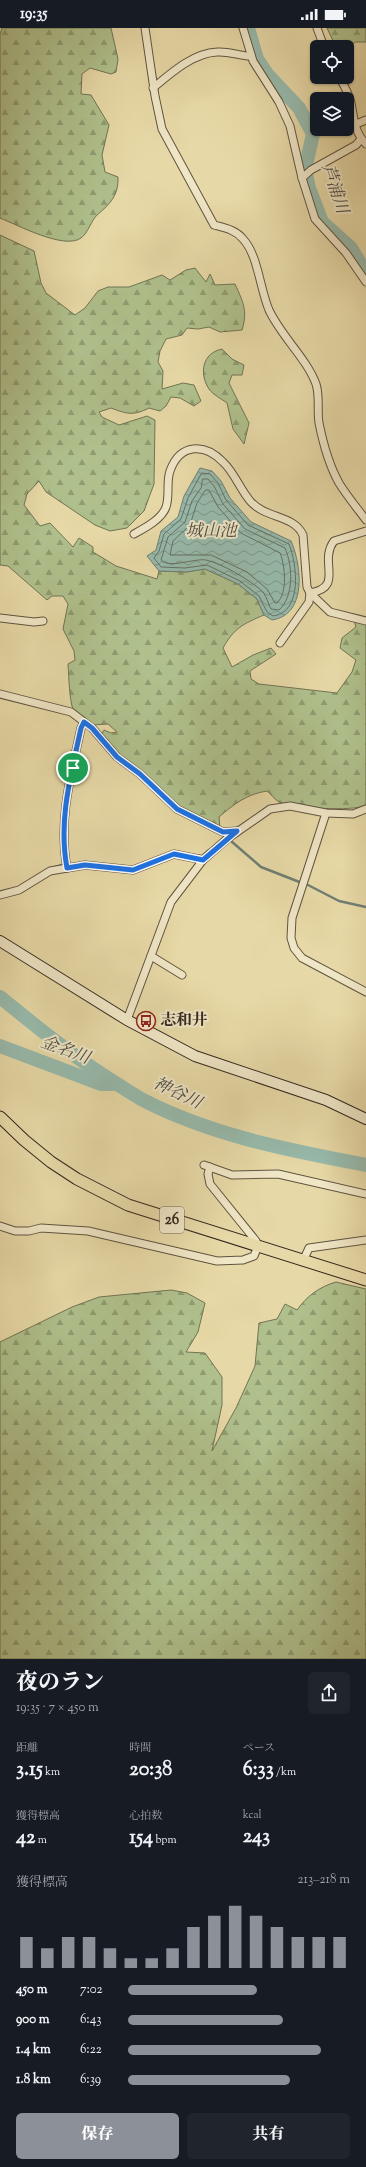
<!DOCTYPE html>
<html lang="ja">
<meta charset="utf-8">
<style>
:root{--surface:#171b24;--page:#20242c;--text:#f1f3f6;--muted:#9ea1a6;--accent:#8c9099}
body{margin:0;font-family:"Sorts Mill Goudy","Noto Serif JP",serif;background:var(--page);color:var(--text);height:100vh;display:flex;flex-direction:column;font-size:15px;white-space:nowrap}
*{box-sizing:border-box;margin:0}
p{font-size:13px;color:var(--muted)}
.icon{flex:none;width:22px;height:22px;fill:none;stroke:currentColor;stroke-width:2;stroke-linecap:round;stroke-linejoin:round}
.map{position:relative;height:1631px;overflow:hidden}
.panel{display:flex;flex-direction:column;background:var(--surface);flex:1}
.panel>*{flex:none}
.buttons{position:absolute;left:310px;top:12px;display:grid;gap:8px}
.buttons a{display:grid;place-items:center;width:44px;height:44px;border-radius:6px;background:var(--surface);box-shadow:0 1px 3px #0004;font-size:20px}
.pin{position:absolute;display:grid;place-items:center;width:34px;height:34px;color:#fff;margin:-17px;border:2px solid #fff;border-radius:50%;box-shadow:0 1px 4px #0007}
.round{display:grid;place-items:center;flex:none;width:42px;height:42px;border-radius:6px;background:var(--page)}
.summary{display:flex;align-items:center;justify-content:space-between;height:68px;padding:0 16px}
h1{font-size:22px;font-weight:800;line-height:30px}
.figures{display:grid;grid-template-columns:repeat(3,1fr);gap:6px;height:68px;padding:4px 16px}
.figures div{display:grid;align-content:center}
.figures b{font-size:20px;font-weight:800}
.figures small{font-size:11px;font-weight:400}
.figures p{font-size:11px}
.chart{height:112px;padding:8px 16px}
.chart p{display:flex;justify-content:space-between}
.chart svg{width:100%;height:72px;margin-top:4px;stroke:var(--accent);stroke-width:6}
.primary-button{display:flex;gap:8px;margin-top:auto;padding:8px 16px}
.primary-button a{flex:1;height:46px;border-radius:6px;background:var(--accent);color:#fff;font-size:16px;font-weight:800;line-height:46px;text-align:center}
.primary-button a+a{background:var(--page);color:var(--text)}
ul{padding:0 16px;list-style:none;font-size:13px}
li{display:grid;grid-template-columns:64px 48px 1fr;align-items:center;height:30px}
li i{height:10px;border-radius:5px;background:var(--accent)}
.status{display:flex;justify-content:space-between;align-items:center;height:28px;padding:0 20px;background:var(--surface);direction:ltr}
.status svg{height:11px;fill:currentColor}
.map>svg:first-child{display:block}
</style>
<div class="status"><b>19:35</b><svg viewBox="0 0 49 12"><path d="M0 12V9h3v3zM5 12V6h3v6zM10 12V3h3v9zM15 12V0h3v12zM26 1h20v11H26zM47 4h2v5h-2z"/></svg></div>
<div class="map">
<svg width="366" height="1631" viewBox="0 0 366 1631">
<defs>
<pattern id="forest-firs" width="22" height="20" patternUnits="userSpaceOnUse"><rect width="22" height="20" fill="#afc08c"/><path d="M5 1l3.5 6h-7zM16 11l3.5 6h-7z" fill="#8f9c72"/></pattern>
<pattern id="water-waves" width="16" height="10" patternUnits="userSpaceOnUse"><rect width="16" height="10" fill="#97baac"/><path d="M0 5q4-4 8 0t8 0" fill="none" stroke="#7c978b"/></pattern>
</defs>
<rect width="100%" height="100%" fill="#e7d9a7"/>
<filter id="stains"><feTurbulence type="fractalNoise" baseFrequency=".005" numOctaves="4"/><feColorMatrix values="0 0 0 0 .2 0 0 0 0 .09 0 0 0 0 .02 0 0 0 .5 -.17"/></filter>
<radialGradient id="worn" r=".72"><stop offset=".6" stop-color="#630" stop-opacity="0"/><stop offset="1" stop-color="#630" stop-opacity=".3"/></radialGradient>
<g fill="url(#forest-firs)" stroke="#717455">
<path d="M2,0H111L118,31L116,44L111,46L90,40L82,46L81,66L91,67L109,97L102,127L105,144L118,149C119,167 110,176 97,187C91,193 88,205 81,210C64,222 18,197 0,190V6Z"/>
<path d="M327,0H366V14H355L347,22V19L335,17Z"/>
<path d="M0,207L34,223L41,255L46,265L75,287L85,280L98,263L108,259H129L162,247L170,252L186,242L195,240L206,254L210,246L215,257L235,256C243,274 248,282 242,302L220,304L209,299L198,301L187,300L182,307L166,311L160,323L158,334L163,343L162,361L183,355L194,357L201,373L194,378L180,370L171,369L166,378L160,383L149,380C133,388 127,386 111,380L99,384L102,389L119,397L147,388L155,392L154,456L144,483L127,500L110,503L95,497L46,464L39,453L27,466L24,477L40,498L50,495L73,519L79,510L93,519V524L116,538L157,551L159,543L186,544L205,541L238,556L257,571L264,587C243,596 234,600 223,620L232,639L253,627L271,620L276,626L250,643L251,651L259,656L337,665L352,644L356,632L340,620L342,610L356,599L354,592L366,594V777C354,784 293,780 279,774C275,772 271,766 267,763C247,766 234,776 219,789L220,800L178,778L116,731L98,713L104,702L111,705L117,704L108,696L90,697C86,694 79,690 75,686C69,677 69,648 68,636L75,632L74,623L63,601L68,576L63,568H52L47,572L8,538L0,537Z"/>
<path d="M222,321L232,331L244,337L242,347H232L229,355L249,395L244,416L233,401L227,375C222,371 213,367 209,361C199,346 202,325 222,321Z"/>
<path d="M336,1254L366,1261V1631H0V1314L72,1279L99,1269L171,1262L187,1265L205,1275L198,1304L186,1324L205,1325L222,1349V1377L212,1423L236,1380L255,1338L259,1295L277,1291L285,1276L297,1282C307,1268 319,1259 336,1254Z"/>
</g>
<path fill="url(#water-waves)" stroke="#6f7f73" d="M200,440L212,443L221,453L230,470L251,494L291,513C302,538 307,587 272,592L264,587L257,571L238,556L205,541L186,544L159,543L147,528L156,522L161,503L178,489L184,468Z"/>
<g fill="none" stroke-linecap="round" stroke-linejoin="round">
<g stroke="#657065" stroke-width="1">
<path d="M202,445L210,446L218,455L226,472L248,497L289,516C297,536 303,584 273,588L267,584L259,568L240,553L207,537L185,540L161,539L154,530L159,523L164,506L181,491L188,470Z"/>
<path d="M203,451H208L214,458L223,476L245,501L285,520C293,539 294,568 279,582L271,581C268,576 267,569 263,564C252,553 221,535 206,532C195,530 169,541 161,532L168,509L185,494L192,473L201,460Z"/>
<path d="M206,462H209L218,479L241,505L280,525C285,537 288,565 277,575H275L267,561L247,544L211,527H170L173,513L190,497L197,475Z"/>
</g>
<g stroke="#6f7f73" stroke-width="2.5">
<path d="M231,813L261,839L302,855"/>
<path d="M194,827L202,828L209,822"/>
<path d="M48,841L62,837"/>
<path d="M308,857L339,873L366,879"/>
</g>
<g stroke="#97baac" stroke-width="14">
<path d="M248,0L257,31L267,46L299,80L313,106L305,142L309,160L322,194L351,220L366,245"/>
<path d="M0,969C38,1000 75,1030 117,1056C125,1061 134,1067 143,1072C213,1108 289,1122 366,1137"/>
<path d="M0,1018L101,1056H112"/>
</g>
<defs>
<g id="street">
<path d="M145,0L155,68L162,101L214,197C225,200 236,202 243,211C258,227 260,261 269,282C281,308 307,331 316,356C320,368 317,382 319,395C323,415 329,437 339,455C347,468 357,480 366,492"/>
<path d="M243,0L253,33L279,74L290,98L302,150L315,191L346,225L366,254"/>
<path d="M317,0L324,19"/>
<path d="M339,49C344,57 349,66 351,75C354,90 354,104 366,116"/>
<path d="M153,60C171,45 193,25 217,24C227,23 238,27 248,28L251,27"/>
<path d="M354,97L366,92"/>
<path d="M302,150L311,142L356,117L361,111"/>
<path d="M134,506C145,500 162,491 166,479C170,468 166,454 170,443C180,415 205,415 223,434C235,445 240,462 251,474C267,491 294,487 303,507L307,559L310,565C345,559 318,534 334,513L366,503"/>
<path d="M310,565L330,584L366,593"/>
<path d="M0,590L34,594L43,593"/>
<path d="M280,615L309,574L310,565"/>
<path d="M0,666L71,684L92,700L117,729L140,746L177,781L223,804L237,803"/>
<path d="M326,785L292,890L291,910L294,920L302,930L366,964"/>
<path d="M67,840C58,792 71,747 81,700L84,694"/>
<path d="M0,867L19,862L50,843L85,837L133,842L174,826L203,832"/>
<path d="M151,928L182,947"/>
<path d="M127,992L171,874L203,832L227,811L270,781L290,778L326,785L353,786L366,781"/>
<path d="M204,1137L232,1147L278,1146L366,1166"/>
<path d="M0,1198L15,1203H29L41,1200L88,1203L217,1233L243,1232L254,1228L258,1218L256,1213L210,1156L208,1146L210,1139"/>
<path d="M303,1233L309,1220L366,1212"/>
</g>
<path id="secondary" d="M0,913L127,992L195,1028L326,1072L366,1091"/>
<path id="primary" d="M0,1089L24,1112L51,1134L77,1151L128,1177L366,1252"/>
</defs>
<use href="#street" stroke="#605440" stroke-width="9"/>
<use href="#secondary" stroke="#33271e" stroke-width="12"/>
<use href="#primary" stroke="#33271e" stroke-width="13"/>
<use href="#street" stroke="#efe6c6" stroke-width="7"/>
<use href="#secondary" stroke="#efe6c6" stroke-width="10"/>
<use href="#primary" stroke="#e7d9a7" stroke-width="11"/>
</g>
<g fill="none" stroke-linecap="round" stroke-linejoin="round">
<defs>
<path id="route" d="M84,694L92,700L117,729L140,746L177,781L223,804L237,803L203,832L174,826L133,842L85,837L67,840C58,792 71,747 81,700Z"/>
</defs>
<use href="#route" stroke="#fff" stroke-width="8"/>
<use href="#route" stroke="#1a73e8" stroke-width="5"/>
</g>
<defs>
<symbol id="bus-ring" viewBox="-11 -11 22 22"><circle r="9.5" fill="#efe6c6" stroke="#8f2418" stroke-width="1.5"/><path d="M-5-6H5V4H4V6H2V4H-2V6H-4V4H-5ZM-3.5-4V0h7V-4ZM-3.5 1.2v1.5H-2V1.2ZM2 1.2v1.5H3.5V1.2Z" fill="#8f2418"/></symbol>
</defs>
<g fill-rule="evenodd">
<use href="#bus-ring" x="135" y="982" width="22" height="22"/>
</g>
<g text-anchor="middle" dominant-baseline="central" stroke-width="4" stroke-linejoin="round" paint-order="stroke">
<rect fill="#efe6c6" stroke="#6b6050" stroke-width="1" x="160" y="1179" width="24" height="26" rx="3"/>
<g font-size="15" font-weight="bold" fill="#33271e">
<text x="172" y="1192">26</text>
</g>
<g font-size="16" font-weight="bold" fill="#33271e" stroke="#efe6c6" text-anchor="start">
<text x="160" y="993">志和井</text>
</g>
<g font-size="17" font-style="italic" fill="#4c4c42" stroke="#efe6c6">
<text transform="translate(334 161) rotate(72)">芦浦川</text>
<text x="211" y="504">城山池</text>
<text transform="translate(65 1023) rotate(20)">金名川</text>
<text transform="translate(177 1066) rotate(26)">神谷川</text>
</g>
</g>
<rect width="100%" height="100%" filter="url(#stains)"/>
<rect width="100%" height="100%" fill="url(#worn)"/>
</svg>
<div class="buttons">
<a><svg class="icon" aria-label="locate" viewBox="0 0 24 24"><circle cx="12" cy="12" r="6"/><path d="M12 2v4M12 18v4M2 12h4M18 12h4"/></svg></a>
<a><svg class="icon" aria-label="layers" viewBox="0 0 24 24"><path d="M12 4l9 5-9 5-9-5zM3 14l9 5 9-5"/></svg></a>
</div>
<div class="pin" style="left:73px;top:740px;background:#1e9e55"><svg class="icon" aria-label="arrive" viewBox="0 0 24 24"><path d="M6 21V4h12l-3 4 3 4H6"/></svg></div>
</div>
<section class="panel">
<div class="summary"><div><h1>夜のラン</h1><p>19:35 · 7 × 450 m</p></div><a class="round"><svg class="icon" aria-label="share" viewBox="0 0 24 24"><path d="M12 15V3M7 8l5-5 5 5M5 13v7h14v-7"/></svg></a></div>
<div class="figures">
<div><p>距離</p><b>3.15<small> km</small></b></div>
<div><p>時間</p><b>20:38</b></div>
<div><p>ペース</p><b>6:33<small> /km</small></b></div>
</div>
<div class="figures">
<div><p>獲得標高</p><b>42<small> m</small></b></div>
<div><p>心拍数</p><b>154<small> bpm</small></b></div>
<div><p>kcal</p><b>243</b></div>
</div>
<div class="chart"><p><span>獲得標高</span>213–218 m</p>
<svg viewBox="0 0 160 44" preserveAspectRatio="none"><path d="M5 44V25M15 44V32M25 44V25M35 44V25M45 44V32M55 44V38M65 44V38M75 44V32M85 44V19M95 44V12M105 44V6M115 44V12M125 44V19M135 44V25M145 44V25M155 44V25"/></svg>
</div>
<ul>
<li><b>450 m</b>7:02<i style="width:58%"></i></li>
<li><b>900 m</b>6:43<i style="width:70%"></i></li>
<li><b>1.4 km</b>6:22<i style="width:87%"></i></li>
<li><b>1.8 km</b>6:39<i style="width:73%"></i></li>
</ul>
<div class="primary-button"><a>保存</a><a>共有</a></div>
</section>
